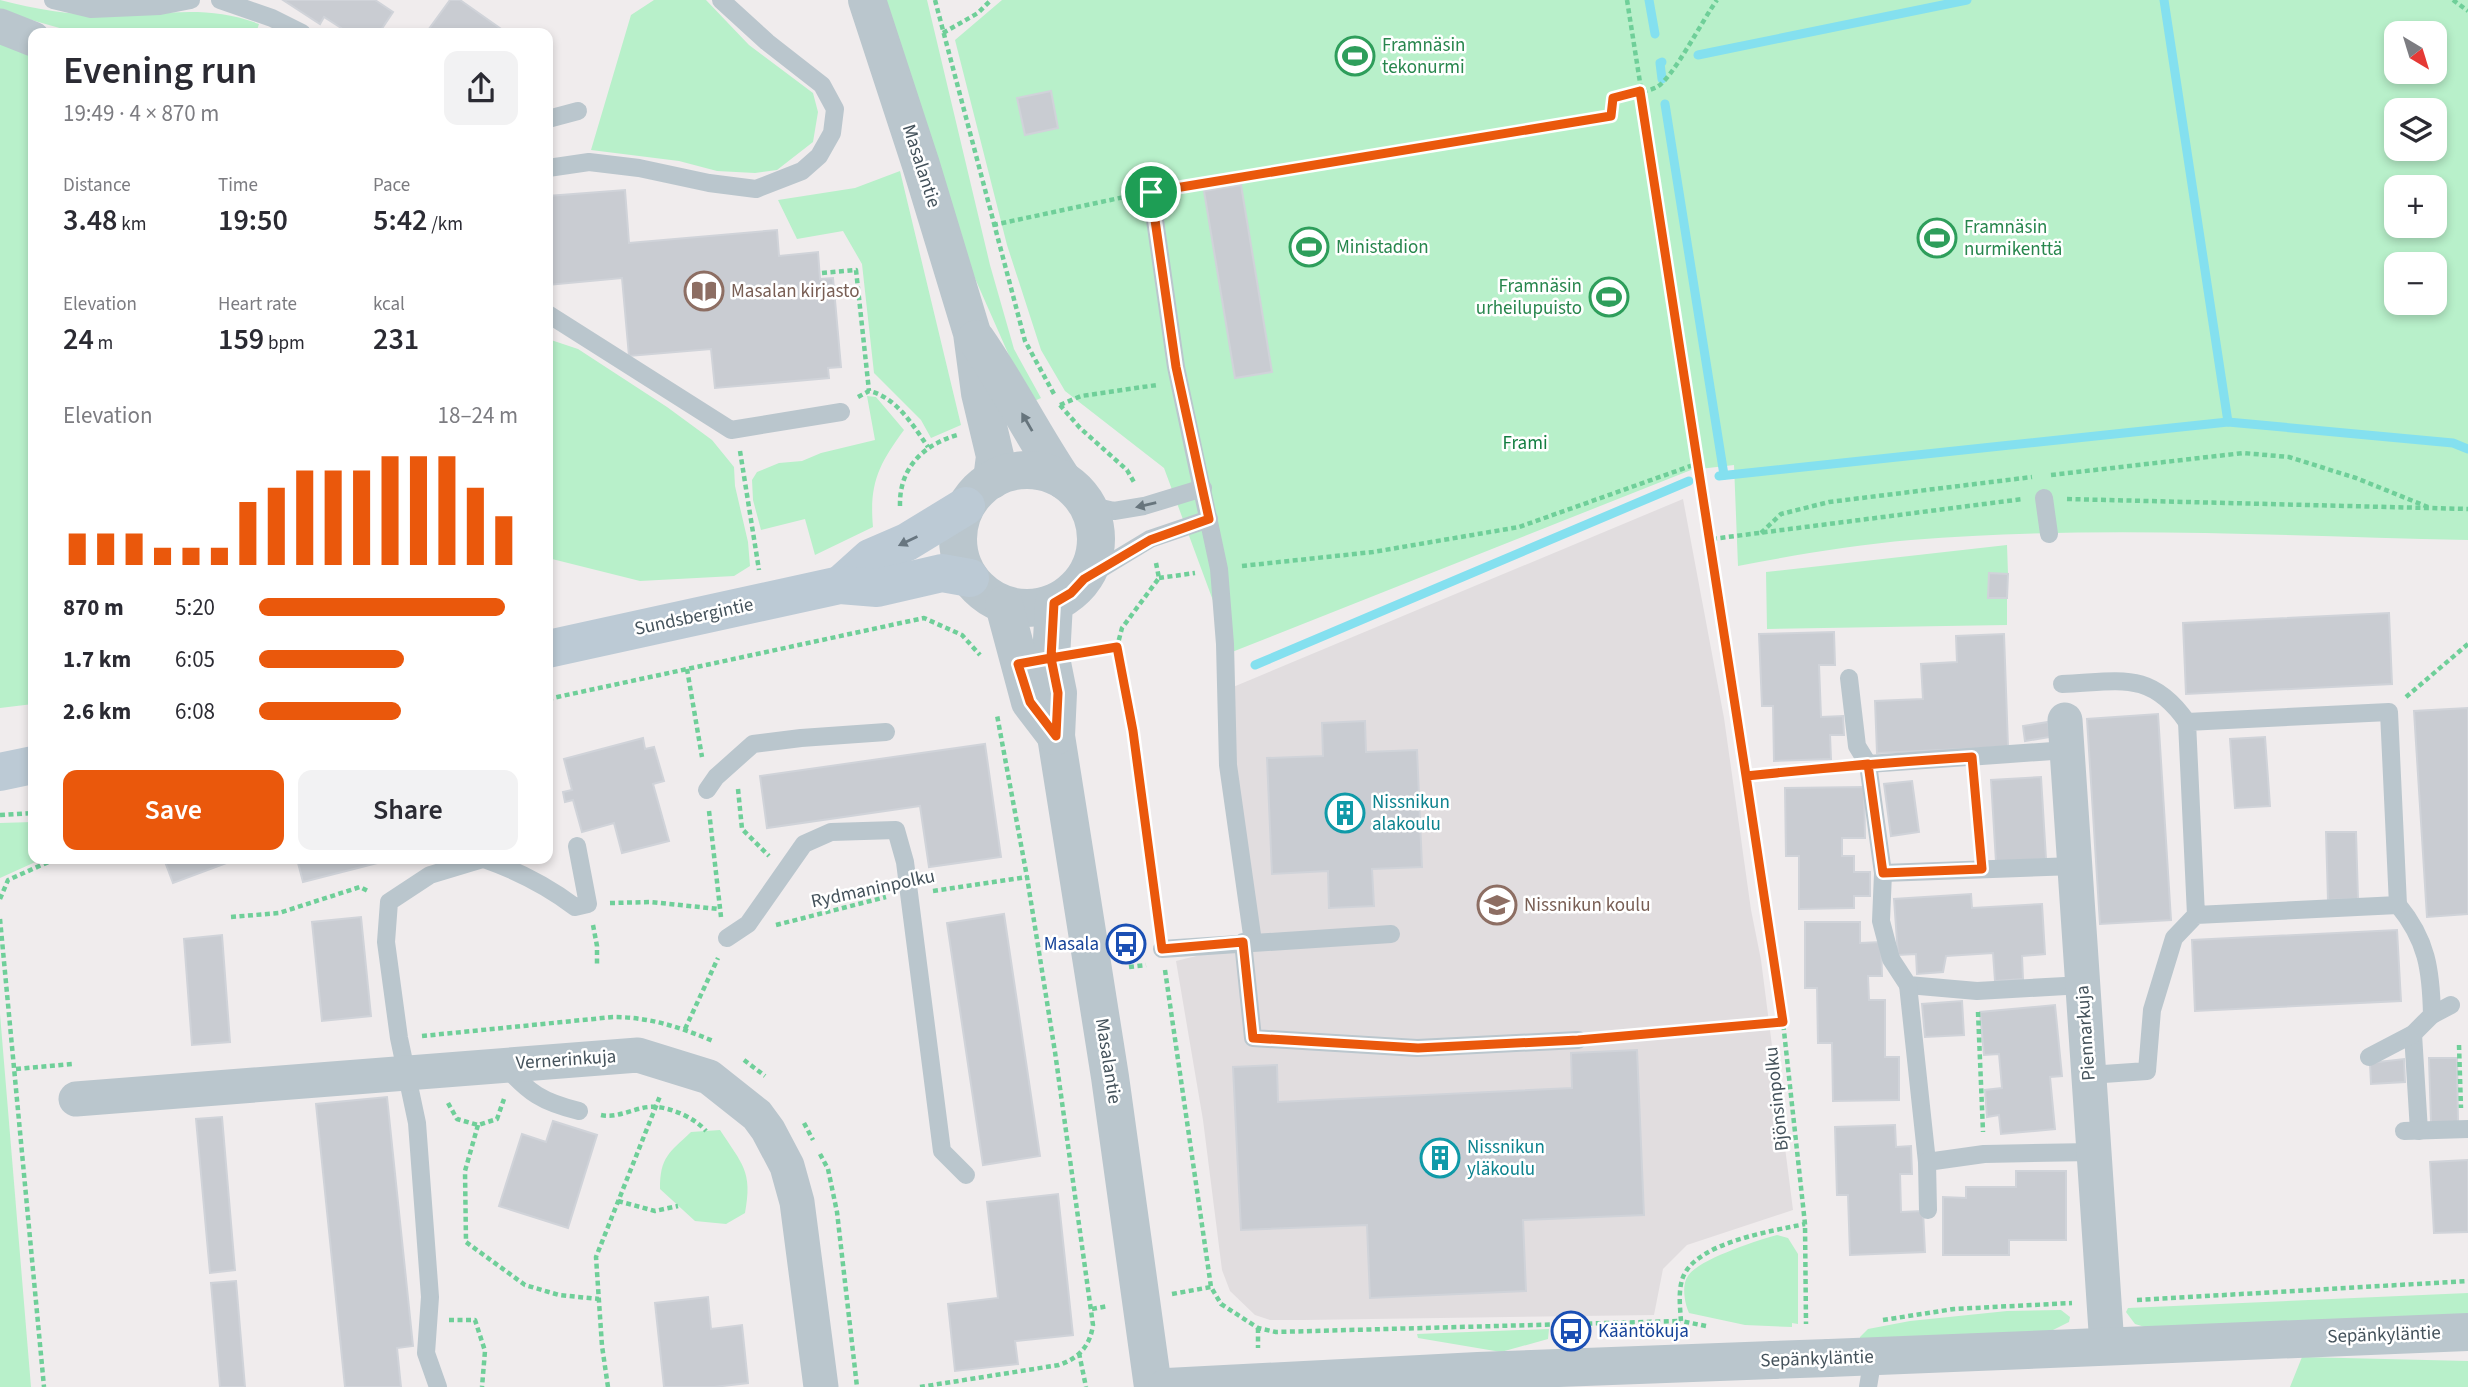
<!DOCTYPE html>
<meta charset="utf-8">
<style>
:root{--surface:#fff;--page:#f2f2f3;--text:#2b2b33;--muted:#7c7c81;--accent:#ea580c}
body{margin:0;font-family:"Source Sans 3",sans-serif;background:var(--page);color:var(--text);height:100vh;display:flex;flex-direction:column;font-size:26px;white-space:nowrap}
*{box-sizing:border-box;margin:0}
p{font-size:23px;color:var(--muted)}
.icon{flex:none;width:38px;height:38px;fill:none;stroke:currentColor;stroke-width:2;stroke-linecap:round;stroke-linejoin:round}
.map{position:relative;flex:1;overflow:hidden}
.drawer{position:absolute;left:28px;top:28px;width:525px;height:836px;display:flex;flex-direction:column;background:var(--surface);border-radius:14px;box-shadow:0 4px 10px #0003}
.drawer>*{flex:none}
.needle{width:46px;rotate:142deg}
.buttons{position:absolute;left:2384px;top:21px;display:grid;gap:14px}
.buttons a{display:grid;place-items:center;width:63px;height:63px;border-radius:14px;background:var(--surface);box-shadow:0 4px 10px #0003;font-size:35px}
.pin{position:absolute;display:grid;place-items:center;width:60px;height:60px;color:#fff;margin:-30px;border:4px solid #fff;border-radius:50%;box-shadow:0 2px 7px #0007}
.round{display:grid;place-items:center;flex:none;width:74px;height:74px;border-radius:14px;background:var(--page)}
.head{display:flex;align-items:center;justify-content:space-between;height:119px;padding:0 35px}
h1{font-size:38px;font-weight:600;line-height:52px}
.stats{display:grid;grid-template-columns:repeat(3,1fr);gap:10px;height:119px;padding:7px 35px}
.stats div{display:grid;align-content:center}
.stats b{font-size:30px;font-weight:600}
.stats small{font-size:19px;font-weight:400}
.stats p{font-size:19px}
.chart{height:196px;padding:14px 35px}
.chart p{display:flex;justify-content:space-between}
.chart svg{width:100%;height:126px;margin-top:7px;stroke:var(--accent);stroke-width:6}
.primary-button{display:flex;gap:14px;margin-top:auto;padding:14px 35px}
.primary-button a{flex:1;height:80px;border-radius:14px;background:var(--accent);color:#fff;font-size:28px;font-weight:600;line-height:80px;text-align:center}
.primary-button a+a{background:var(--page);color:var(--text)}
ul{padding:0 35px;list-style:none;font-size:23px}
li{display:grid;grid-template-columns:112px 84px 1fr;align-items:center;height:52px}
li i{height:18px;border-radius:9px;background:var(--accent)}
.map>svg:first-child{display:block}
</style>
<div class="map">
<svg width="2468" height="1387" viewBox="0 0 2468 1387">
<rect width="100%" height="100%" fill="#f0eced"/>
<path fill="#e1dddf" d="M1683,499L1724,718L1751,910L1761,960L1793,1210L1687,1245L1663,1269L1654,1315L1304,1320H1270L1255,1315L1230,1291L1222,1270L1203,1120L1176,961L1253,942L1226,690Z"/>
<g fill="#b8f0ca" fill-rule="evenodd">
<path d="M0,0C35,9 70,15 106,15C162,16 205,3 259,24L256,33H77L0,11Z"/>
<path d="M654,0H706L749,45L813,93L818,112L813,142L777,170L755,173L717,171L679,161L591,150L631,15Z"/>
<path d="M885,0H927L990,265L1014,349L1041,398L1030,403L970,267Z"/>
<path d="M1002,0H2468V540C2283,536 2096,525 1911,540C1853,545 1795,555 1738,566L1734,465L1691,470L1232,652L1164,468L1065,391L1041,350L1007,245L955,40ZM2396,33H2434V72H2396ZM2396,110H2434V149H2396ZM2396,187H2434V226H2396ZM2396,264H2434V303H2396Z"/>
<path d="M0,42L20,48L33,58V704L0,708Z"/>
<path d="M900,171L961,425L931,438L921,420L874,373L862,264L843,231L797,239L778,200L855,188Z"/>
<path d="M548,339L578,349L667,407L712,440L734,467L735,486L748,542L750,566L734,576L640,581L548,558Z"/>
<path d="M867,396L876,397L904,430C879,464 869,483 873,527L815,555L805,519L761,530L753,500L752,480L757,472L779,463L802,461L821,453L875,440Z"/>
<path d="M2007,545L2008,574L1989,573L1988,597L2007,598V625L1767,629L1766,572Z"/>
<path d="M33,822V859H42L0,878V823Z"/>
<path d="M0,1014L31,1387H0Z"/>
<path d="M720,1130C742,1164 753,1171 745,1213L726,1224L695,1221L660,1189C660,1157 669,1153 691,1132Z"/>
<path d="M1777,1235L1788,1238L1798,1254V1324L1792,1323V1327L1745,1325L1689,1313C1685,1304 1681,1285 1688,1276C1697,1260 1758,1240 1777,1235Z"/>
<path d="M2468,1293V1316L2148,1328L2135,1324L2126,1312L2128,1308Z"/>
<path d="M2061,1310L2070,1317L2069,1322L2047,1333L1860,1341V1337L1868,1329L1910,1321L2007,1311Z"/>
<path d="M1549,1329L1548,1339L1501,1352L1418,1338L1417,1334Z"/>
<path d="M2302,1357L2468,1361V1387H2290Z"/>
</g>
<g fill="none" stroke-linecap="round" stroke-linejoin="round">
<g stroke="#84e0ef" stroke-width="9">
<path d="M1649,0L1655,34"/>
<path d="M1698,55L1967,0"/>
<path d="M1662,79L1660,63L1662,62"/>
<path d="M1665,104L1724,475"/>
<path d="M2228,422L2453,443L2468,449"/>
<path d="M1719,476L2228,422L2164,0"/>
<path d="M1255,665L1689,481"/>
</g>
</g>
<g fill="#c9ccd2" stroke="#d0d3d9" stroke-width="2">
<path d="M283,0H375L393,12L379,33H349L324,17L320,24Z"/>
<path d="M450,0H460L507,33H426Z"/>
<path d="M1051,91L1058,128L1025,135L1017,98Z"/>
<path d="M1241,185L1272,372L1235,378L1204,191Z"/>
<path d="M625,190L629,243L777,230L779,256L818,252L820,279L833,278L841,367L828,368L829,378L715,388L711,349L629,356L622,278L548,285V196Z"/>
<path d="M1989,573L2008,574L2007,598H1988Z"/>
<path d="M2389,613L2392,684L2186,694L2183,623Z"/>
<path d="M1834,632L1835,665H1819L1821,717L1843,716L1844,735H1830L1831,759L1774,761L1773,706H1762L1759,634Z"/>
<path d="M2004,634L2008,747L1877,753L1875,701L1923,699L1921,664L1957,662L1956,636Z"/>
<path d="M2468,708V914L2427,917L2414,711Z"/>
<path d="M2158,714L2171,920L2100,924L2087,719Z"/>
<path d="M1365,721L1366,752L1417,750L1422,867L1372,869L1374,906L1329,908L1328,871L1272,874L1267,758L1323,756L1322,723Z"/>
<path d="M2048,722L2050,737L2025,741L2023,726Z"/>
<path d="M2265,737L2270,806L2235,808L2230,739Z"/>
<path d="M643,738L645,749L654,747L664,781L653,784L669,841L622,853L614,823L582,832L573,800L565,802L563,792L572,790L564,759Z"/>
<path d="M985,744L1001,857L929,867L920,806L767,828L760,776Z"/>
<path d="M2041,777L2046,859L1996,862L1991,780Z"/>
<path d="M1912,781L1919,832L1891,836L1884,784Z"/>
<path d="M1864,787L1865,838H1842V856H1854V872H1870V896H1854V908L1799,909V856H1786L1785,788Z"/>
<path d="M2326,832H2356L2358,899L2328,900Z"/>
<path d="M164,859H237L173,883Z"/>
<path d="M297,859H393L303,882Z"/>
<path d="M1971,894L1972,908L2042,904L2045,954L2022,956L2023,979L1995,981L1993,953L1946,956L1943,972L1917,974L1916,954L1898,955L1894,899Z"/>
<path d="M1004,914L1040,1156L983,1165L947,923Z"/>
<path d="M361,917L371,1016L322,1021L312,922Z"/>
<path d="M1805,922H1860V943L1881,942L1882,976H1868L1869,1000H1885V1057H1899V1100L1833,1101L1832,1043H1818L1817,988H1805Z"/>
<path d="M2397,930L2401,1001L2195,1011L2192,940Z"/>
<path d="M222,935L230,1042L192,1045L184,939Z"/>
<path d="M1962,1001L1964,1035L1925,1037L1922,1004Z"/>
<path d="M2055,1005L2062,1076L2050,1077L2055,1129L2001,1134L1999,1115L1987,1117L1985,1090L2002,1088L1999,1054L1984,1055L1980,1012Z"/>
<path d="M1637,1050L1644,1215L1523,1220L1526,1291L1370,1298L1367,1225L1241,1230L1233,1067L1277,1065L1278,1102L1572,1088L1571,1053Z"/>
<path d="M2429,1058H2457L2458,1122L2431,1123Z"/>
<path d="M2404,1059L2405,1082L2371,1084L2370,1063Z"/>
<path d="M387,1097L413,1346L397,1348L401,1387H345L316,1104Z"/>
<path d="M222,1117L235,1270L210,1273L196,1119Z"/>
<path d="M553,1121L597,1135L568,1228L499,1206L522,1134L546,1142Z"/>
<path d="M1895,1125L1896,1147L1911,1146L1912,1174H1900L1901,1212L1923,1211L1925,1252L1850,1255L1848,1195H1837L1835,1127Z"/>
<path d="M2468,1160V1232L2434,1233L2430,1162Z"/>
<path d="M2016,1171H2066V1240H2009V1255H1943V1197L1966,1198V1187H2016Z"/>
<path d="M1058,1194L1073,1335L1015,1341L1018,1364L955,1371L948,1304L998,1298L987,1202Z"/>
<path d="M236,1281L245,1387H220L211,1283Z"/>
<path d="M708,1297L711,1329L742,1325L748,1383L714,1387H664L655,1303Z"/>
</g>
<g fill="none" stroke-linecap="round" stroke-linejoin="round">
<g stroke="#6fcf99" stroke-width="4.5" stroke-dasharray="5 3.5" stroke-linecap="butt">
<path d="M935,0L1025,341L1054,394"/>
<path d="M1627,0L1712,539L1783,1022L1805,1224L1806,1324"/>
<path d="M2453,0L2468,11"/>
<path d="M943,33L978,13L991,0"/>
<path d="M1172,188L1611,116L1613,98C1626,94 1645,93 1657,87C1673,78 1703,19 1717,0"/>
<path d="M993,225L1129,196"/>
<path d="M822,273L856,270L869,391"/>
<path d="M858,397L869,391C896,397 913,425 928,447"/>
<path d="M1060,405L1080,428L1127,470L1135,484"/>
<path d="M1060,405L1081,396L1157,385"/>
<path d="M740,451L759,570"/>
<path d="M2051,475L2243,453L2289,457L2356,478L2428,507"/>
<path d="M2067,499L2468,509"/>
<path d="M900,506C899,468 923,445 957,435"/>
<path d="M1761,533L1781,514L1829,502L2032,477"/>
<path d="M1712,539L2023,499"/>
<path d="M1156,563L1159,578L1122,628L1117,647L1133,731L1159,926"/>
<path d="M1242,566L1373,552L1519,527L1699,463"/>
<path d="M1159,578L1195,573"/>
<path d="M1086,653L1117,647"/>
<path d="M687,669L702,757"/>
<path d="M2406,697L2468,644"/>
<path d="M548,699L924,618L962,635L980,655"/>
<path d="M1747,776L1842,766"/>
<path d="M1974,779L1981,847"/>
<path d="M738,789L742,829L769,856"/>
<path d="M709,811L721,917"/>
<path d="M0,815L33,813"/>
<path d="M933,891L1027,877"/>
<path d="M0,899L8,880L55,859"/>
<path d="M610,903L651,902L718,909"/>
<path d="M231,917L279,913L360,887L368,891"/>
<path d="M0,919L44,1387"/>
<path d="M593,925L597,946V966"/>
<path d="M776,925L886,897"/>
<path d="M1129,967L1146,965"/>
<path d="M1165,970L1211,1287L1221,1304L1258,1328L1276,1332L1681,1321"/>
<path d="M1978,1012L1983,1132"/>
<path d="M685,1029L718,958"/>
<path d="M422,1036L613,1017C649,1017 680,1027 713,1041"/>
<path d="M1599,1038L1783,1022"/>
<path d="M2459,1045L2461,1108"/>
<path d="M744,1060L765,1076"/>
<path d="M16,1069L72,1064"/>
<path d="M448,1103L457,1119L478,1125L497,1119L504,1099"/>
<path d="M601,1115C620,1119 638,1105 656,1107C673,1108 696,1119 706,1131"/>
<path d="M804,1123L813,1140"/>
<path d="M478,1125L465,1171L466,1242L525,1285L559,1295L599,1299"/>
<path d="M820,1154L828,1169L837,1212L857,1387"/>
<path d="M618,1201L655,1211L678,1206"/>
<path d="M1172,1294L1211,1287"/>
<path d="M2137,1300L2468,1281"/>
<path d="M1092,1309L1108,1306"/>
<path d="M449,1320H475L485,1351L482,1387"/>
<path d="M1883,1320L1954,1309L2072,1303"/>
<path d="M1706,1326L1681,1321C1680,1307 1678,1290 1683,1277C1697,1242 1773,1231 1805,1224"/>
<path d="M1258,1328V1348"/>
<path d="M1079,1353L1086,1387"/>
<path d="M608,1387L602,1346L596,1257L660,1096"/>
<path d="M920,1387L1059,1365C1079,1358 1090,1346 1093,1325L1055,1052L1027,877L997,715"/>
</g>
<g stroke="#bac6cd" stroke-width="18">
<path d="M53,0L91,9L160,6L191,0"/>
<path d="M220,0L272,18L302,33"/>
<path d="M548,119L578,111"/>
<path d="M548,168L589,162L639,168L709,183L756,189L802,171L819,156L832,133L835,109L822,85L767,42L721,0"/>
<path d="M1151,192L1176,367L1219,569L1225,644L1228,765L1253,942"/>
<path d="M548,314L731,430L841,412"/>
<path d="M2044,498L2049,534"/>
<path d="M1088,505L1114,511L1144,506L1203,488"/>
<path d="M1084,579L1150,539L1209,519"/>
<path d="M1849,678L1857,746L1868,764L1883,873L1881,921L1891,959L1908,985L1977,991L2083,985"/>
<path d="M2062,684C2118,682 2150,669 2187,722"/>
<path d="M1868,764L2067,750"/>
<path d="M707,790L716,777L753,744L801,738L886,732"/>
<path d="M484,859C518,871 546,885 575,907L588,904L577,846"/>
<path d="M1883,873L2075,866"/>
<path d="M727,938L748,924L804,844L831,832L896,830L905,862L942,1151L966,1175"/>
<path d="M1243,942L1253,1038L1417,1048L1578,1040"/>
<path d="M1162,949L1391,934"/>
<path d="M1908,985L1927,1162"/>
<path d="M2432,1015L2451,1005"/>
<path d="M2413,1034L2419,1131"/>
<path d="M2369,1057L2413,1034L2432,1015C2431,970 2427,940 2398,905"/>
<path d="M504,1065C529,1093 542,1102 579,1111"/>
<path d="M2089,1075L2147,1071L2152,1010L2174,938L2196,915L2187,722L2389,712L2398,905L2196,915"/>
<path d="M2404,1131L2468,1129"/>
<path d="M1928,1210L1927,1162L1984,1154L2093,1152"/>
<path d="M438,1387L426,1353L430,1297L417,1123L399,1038L386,942L389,902L430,875L483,859"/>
<path d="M1868,1387L1873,1357"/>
</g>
<g stroke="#bac6cd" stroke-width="35">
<path d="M0,26L33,39"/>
<path d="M2065,720L2107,1346"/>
<path d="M76,1099L638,1055L709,1077L757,1115L768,1130L787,1166L797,1202L821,1387"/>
</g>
<g stroke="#bac6cd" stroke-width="38">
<path d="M867,0L921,165L972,333L980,393L995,456L992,480"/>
<path d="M976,339C1008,385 1032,434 1063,480"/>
<circle cx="1027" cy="539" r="69"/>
<path d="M1054,603L1051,658L1058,693L1056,736L1110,1077L1153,1387"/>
<path d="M1004,605L1030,702L1056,736"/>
<path d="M1829,1358L2468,1332"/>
<path d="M1167,1387L1478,1371L1773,1360"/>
</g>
<g stroke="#bccad5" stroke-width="38">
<path d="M840,585L870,558L907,542L966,506"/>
<path d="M548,649L840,585L877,588L942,573L970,578"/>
<path d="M0,772L33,765"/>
</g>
<path stroke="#bac6cd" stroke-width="38" d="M1773,1360L1829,1358"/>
</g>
<defs><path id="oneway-solid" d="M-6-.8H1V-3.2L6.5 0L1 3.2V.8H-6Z" transform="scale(1.75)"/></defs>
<g fill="#67757d">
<use href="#oneway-solid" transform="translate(1027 422) rotate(-120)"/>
<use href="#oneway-solid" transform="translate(1146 505) rotate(167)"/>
</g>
<use fill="#687680" href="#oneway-solid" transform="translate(908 541) rotate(154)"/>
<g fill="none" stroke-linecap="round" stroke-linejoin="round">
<defs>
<path id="route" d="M1151,192L1176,367L1209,519L1150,540L1084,579L1071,593L1054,603L1051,658L1018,664L1030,702L1056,736L1058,693L1051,658L1117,647L1133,731L1162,949L1243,942L1253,1038L1418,1048L1578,1040L1783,1022L1746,776L1868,764L1883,873L1982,869L1972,757C1897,762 1822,768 1746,776L1640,91L1613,98L1611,116L1151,192"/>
</defs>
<use href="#route" stroke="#fff" stroke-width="14"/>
<use href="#route" stroke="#ea580c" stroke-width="9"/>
</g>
<defs>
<symbol id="stadium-ring" viewBox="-11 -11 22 22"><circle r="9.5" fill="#fff" stroke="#2e9e5b" stroke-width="1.5"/><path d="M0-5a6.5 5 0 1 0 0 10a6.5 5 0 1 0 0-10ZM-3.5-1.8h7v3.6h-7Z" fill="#2e9e5b"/></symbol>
<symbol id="library-ring" viewBox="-11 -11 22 22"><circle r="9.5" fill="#fff" stroke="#8d6e63" stroke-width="1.5"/><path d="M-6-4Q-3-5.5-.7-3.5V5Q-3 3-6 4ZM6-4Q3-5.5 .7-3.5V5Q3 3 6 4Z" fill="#8d6e63"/></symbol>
<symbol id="building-ring" viewBox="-11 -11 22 22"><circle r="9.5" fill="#fff" stroke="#0f9aa8" stroke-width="1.5"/><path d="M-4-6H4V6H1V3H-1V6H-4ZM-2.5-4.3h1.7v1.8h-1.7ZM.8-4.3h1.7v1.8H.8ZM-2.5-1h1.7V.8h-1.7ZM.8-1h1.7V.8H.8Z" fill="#0f9aa8"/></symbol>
<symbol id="school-ring" viewBox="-11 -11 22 22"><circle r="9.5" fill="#fff" stroke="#8d6e63" stroke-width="1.5"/><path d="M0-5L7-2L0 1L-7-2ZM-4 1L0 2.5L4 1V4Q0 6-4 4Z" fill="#8d6e63"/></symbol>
<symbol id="bus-ring" viewBox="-11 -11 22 22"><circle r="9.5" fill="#fff" stroke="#1a4fb4" stroke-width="1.5"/><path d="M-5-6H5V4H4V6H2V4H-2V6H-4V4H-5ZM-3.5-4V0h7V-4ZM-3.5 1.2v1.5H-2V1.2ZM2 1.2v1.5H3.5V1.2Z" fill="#1a4fb4"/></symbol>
</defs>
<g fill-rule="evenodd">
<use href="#stadium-ring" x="1333" y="34" width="44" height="44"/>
<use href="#stadium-ring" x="1915" y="216" width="44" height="44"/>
<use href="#stadium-ring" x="1287" y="225" width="44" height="44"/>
<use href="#library-ring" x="682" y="269" width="44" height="44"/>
<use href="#stadium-ring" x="1587" y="275" width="44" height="44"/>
<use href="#building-ring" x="1323" y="791" width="44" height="44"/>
<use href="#school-ring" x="1475" y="883" width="44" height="44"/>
<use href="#bus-ring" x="1104" y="922" width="44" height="44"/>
<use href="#building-ring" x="1418" y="1136" width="44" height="44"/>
<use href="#bus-ring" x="1549" y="1309" width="44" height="44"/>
</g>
<g text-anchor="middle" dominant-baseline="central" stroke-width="5" stroke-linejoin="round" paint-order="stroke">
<g font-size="19" fill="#27864d" stroke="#fff" text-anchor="start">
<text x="1382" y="45">Framnäsin<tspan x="1382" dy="22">tekonurmi</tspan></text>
<text x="1964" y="227">Framnäsin<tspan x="1964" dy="22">nurmikenttä</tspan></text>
<text x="1336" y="247">Ministadion</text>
<text x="1582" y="286" text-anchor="end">Framnäsin<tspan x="1582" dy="22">urheilupuisto</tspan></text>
</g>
<g font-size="19" fill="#44525b" stroke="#fff">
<text transform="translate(921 166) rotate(72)">Masalantie</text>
<text transform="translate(694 617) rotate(-12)">Sundsbergintie</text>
<text transform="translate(873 889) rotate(-12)">Rydmaninpolku</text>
<text transform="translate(2086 1033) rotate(-94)">Piennarkuja</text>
<text transform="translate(566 1060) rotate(-4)">Vernerinkuja</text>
<text transform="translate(1108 1061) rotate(81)">Masalantie</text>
<text transform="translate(1777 1099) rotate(-96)">Bjönsinpolku</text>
<text transform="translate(2384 1335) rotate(-2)">Sepänkyläntie</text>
<text transform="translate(1817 1359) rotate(-2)">Sepänkyläntie</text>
</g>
<g font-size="19" fill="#785e54" stroke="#fff" text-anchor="start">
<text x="731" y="291">Masalan kirjasto</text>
<text x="1524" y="905">Nissnikun koulu</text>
</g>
<g font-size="19" fill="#137e41" stroke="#fff">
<text x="1525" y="443">Frami</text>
</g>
<g font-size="19" fill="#0d838f" stroke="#fff" text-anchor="start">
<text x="1372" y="802">Nissnikun<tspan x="1372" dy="22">alakoulu</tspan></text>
<text x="1467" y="1147">Nissnikun<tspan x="1467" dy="22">yläkoulu</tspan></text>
</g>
<g font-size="19" fill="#164399" stroke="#fff" text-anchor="end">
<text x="1099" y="944">Masala</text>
<text x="1598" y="1331" text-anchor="start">Kääntökuja</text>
</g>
</g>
</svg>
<div class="buttons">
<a><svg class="needle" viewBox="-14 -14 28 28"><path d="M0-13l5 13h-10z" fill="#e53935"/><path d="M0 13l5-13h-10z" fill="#7c7c81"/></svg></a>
<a><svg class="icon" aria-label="layers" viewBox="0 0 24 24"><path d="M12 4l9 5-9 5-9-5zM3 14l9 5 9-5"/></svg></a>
<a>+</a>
<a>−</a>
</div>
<div class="pin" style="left:1151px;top:192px;background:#1e9e55"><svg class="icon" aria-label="arrive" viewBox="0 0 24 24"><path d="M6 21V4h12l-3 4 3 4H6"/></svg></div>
<section class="drawer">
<div class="head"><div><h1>Evening run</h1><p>19:49 · 4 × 870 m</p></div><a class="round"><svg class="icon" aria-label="share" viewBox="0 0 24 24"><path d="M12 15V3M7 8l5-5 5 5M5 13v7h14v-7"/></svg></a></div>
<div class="stats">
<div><p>Distance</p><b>3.48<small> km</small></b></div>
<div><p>Time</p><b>19:50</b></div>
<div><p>Pace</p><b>5:42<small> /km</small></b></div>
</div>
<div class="stats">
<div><p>Elevation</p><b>24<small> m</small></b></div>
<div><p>Heart rate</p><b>159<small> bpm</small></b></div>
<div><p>kcal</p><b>231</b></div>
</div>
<div class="chart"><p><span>Elevation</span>18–24 m</p>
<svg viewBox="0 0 160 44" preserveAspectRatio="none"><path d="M5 44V33M15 44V33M25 44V33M35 44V38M45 44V38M55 44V38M65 44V22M75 44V17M85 44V11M95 44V11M105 44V11M115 44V6M125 44V6M135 44V6M145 44V17M155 44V27"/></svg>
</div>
<ul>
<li><b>870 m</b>5:20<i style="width:95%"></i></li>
<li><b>1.7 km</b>6:05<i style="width:56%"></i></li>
<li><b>2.6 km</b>6:08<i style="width:55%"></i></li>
</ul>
<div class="primary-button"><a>Save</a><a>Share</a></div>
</section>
</div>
